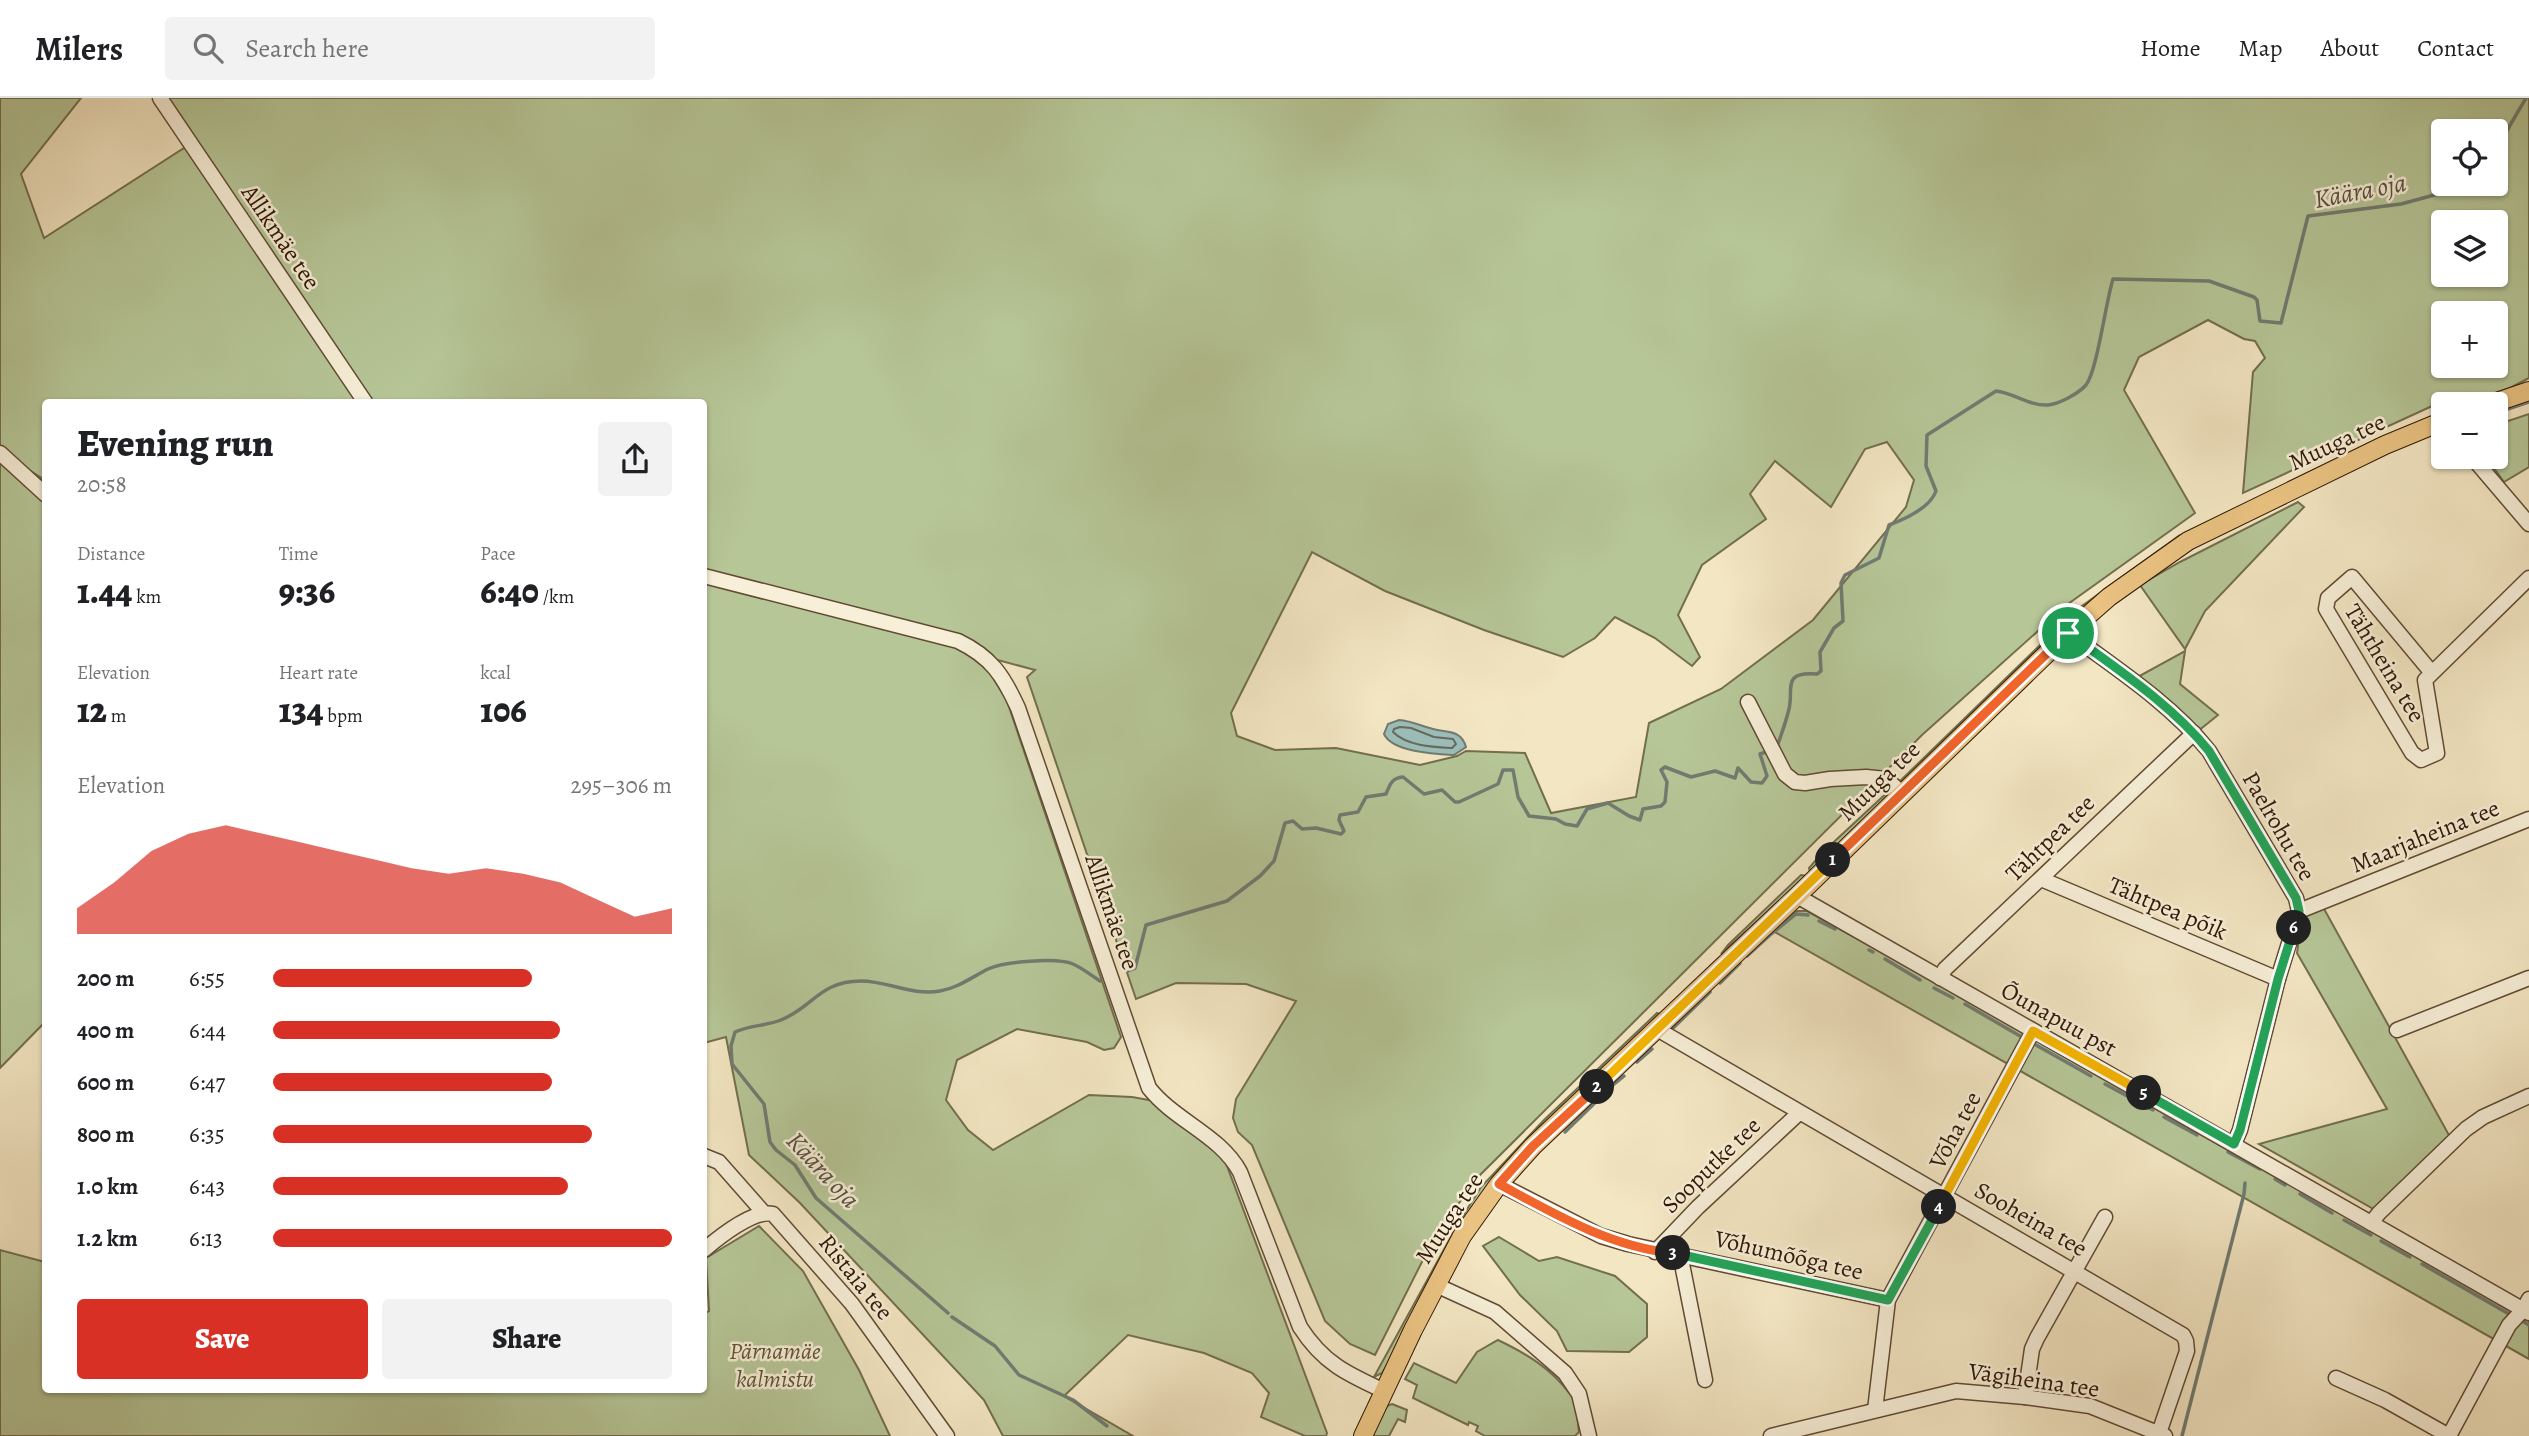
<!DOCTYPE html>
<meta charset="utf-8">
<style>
:root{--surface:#fff;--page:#f2f2f2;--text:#202124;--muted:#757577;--line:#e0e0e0;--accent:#d93025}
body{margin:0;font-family:Alegreya,serif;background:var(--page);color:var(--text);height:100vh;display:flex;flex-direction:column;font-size:26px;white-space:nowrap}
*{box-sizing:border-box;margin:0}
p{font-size:23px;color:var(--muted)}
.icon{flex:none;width:38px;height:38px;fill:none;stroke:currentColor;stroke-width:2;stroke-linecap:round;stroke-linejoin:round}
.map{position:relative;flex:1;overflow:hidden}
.panel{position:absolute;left:42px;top:301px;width:665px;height:994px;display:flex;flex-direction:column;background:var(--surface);border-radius:7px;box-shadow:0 2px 5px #0004}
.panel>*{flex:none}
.fabs{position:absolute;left:2431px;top:21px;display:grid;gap:14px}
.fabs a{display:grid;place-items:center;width:77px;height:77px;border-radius:7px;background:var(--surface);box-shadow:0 2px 5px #0004;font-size:35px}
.pin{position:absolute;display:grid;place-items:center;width:60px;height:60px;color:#fff;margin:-30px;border:4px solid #fff;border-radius:50%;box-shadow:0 2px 7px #0007}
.km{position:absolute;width:35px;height:35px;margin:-18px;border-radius:50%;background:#222;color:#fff;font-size:19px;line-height:35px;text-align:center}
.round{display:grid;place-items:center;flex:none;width:74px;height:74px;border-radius:7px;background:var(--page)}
.head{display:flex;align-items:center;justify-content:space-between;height:119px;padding:0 35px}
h1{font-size:38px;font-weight:800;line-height:52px}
.metrics{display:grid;grid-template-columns:repeat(3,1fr);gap:10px;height:119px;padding:7px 35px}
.metrics div{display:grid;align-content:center}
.metrics b{font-size:35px;font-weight:800}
.metrics small{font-size:19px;font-weight:400}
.metrics p{font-size:19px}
.chart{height:196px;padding:14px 35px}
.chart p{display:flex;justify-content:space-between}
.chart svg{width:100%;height:126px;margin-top:7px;fill:var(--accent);opacity:.7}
.primary-button{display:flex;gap:14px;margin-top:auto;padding:14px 35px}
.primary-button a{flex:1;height:80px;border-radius:7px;background:var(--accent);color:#fff;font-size:28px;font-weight:800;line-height:80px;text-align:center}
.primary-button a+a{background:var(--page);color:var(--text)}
ul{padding:0 35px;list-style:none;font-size:23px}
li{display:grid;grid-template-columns:112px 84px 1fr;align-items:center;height:52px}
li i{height:18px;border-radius:9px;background:var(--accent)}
header{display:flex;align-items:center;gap:42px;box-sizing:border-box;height:98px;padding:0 35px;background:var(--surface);border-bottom:2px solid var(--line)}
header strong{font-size:33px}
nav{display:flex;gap:38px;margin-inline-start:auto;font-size:24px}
.search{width:490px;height:63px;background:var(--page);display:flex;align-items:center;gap:18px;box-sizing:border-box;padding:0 24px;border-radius:7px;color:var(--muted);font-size:26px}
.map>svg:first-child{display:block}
</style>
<header>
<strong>Milers</strong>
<div class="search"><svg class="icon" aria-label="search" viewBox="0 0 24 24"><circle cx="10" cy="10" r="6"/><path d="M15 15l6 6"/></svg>Search here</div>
<nav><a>Home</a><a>Map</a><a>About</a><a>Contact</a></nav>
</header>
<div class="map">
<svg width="2529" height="1338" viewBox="0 0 2529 1338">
<rect width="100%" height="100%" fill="#f3e6c3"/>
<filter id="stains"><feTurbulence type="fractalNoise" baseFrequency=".00286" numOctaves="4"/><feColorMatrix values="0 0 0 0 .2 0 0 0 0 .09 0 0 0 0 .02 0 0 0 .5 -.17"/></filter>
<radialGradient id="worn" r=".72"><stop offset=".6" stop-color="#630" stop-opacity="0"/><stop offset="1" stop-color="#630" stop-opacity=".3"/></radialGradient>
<g fill="#b6c697" stroke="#736e4e" stroke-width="2" fill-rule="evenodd">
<path d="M0,0H81L21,76L44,140L187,48L155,0H2529V280L2510,290L2474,302L2466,295L2443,303L2243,395L2253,274L2265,260L2255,243L2244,241L2208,222L2139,259L2124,292L2195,415L2068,506L1922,637L1477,1080L1434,1140L1375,1257L1350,1246L1325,1223L1252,1047L1238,1034L1233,1020L1236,1001L1296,903L1246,886L1176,885L1136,901L1027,579L1035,572L968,554L987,570L1007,603L1121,939L1114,950L1104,952L1087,944L1017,931L957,962L946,1002L968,1032L993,1052L1089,997L1132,999L1160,1004L1218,1044L1327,1335L1326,1338H1305L1261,1319L1269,1295L1252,1275L1204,1255L1128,1237L1064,1298L1133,1338H1003L984,1302L800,1105L749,1057L726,939L704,945V304H46L45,382L0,354ZM2443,33H2496V86H2443ZM2443,124H2496V177H2443ZM2443,215H2496V268H2443ZM1887,344L1914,382L1906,409L1813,522L1721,591L1649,625L1636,699L1551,715L1525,655L1466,653L1457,658L1420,667L1336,650L1275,652L1237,638L1231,615L1312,454L1385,493L1484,532L1563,559L1595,540L1615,519L1655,540L1692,568L1700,559L1678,517L1702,467L1766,421L1750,396L1775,363L1831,409L1865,351Z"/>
<path d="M2529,316V369L2504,384L2486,359H2496V327Z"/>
<path d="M0,356L46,384L45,924L0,970Z"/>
<path d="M2298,404L2304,409L2205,513L2185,551L2140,487L2180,464Z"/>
<path d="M2180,437L1903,685H1898L2075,513Z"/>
<path d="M2185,553L2180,586L2218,617L2197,634L2134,581Z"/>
<path d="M1892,690L1893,697L1810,774L1809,770L1823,754Z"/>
<path d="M1801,777L1807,778L1721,856L1728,847Z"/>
<path d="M2323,809L2450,1039L2377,1113L2259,1046L2387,1011L2297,855L2302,819Z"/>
<path d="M1797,813H1807L1869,847L2529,1221V1261L1773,833Z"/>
<path d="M1657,915L1662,917L1532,1042L1382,1275L1374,1279L1459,1124L1481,1089L1544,1022Z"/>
<path d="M759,1128L803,1173L859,1272L890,1338H0V1152L45,1164L46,1292H704V1216L709,1213L706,1160Z"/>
<path d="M1499,1139L1539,1163L1557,1159L1615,1178L1647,1206V1239L1629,1254L1567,1253L1557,1233L1520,1197L1483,1148Z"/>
<path d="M1498,1242C1525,1255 1551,1270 1570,1296C1578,1306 1577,1321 1579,1334L1575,1338H1485L1476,1333L1478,1328L1469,1324L1468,1327L1413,1300L1417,1287L1405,1281L1414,1265L1456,1285L1477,1254Z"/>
<path d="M1392,1306L1407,1312L1405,1324L1398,1321L1389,1338H1371L1387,1308Z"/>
</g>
<path fill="#9cbeb9" stroke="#717b71" stroke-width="2" d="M1399,622C1412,623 1421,628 1433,631C1447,635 1461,631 1466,649L1454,657C1436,656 1392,654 1384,636L1388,626Z"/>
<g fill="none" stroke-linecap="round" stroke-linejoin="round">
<path stroke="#666a5f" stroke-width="2" d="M1400,629L1411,630L1434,639L1453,641L1456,646L1452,650C1433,649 1407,648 1393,634L1394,631Z"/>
<g stroke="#717b71" stroke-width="3.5">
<path d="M2496,51L2526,0"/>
<path d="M2496,315L2529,304"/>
<path d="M1777,649C1781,637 1786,624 1789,611C1794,591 1781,573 1817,576L1821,573L1820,554L1834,530L1843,523L1841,485L1845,477L1879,460L1889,427C1905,421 1930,410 1936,393L1926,368L1927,337L1996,293C2014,295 2029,308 2048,307C2059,306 2078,296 2086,287C2097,273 2106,203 2113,181L2209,183L2254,199L2257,202L2260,223L2281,225L2308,118L2401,106L2475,86"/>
<path d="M1819,823L1835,831"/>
<path d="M1869,852L1873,854"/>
<path d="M1747,858L1770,837L1796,816L1808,817"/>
<path d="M1885,861L1920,882"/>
<path d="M1127,873L1135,870L1146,827L1227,803L1260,778L1274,763L1285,725L1293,723L1302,731L1316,730L1341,736L1344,733L1339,722L1340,717L1358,714L1366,699L1386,696C1390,686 1392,680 1403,679L1424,696L1442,692L1455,704H1459L1498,686L1503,672H1513L1518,699L1529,718L1556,721L1565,726L1577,728L1587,711L1608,705L1629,718L1640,722L1643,711L1661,708L1665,704L1667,684L1661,672L1665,669L1691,679L1715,673L1735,680L1738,670L1751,684L1762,685L1767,678L1760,656L1769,653"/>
<path d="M1720,885L1740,865"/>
<path d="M1934,890L1953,900"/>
<path d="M1965,906L2020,938"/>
<path d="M1670,933L1710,894"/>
<path d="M2036,947L2091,978"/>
<path d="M1637,964L1652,951"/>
<path d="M2105,986L2153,1012"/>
<path d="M1613,987L1624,978"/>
<path d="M2164,1019L2197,1037"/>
<path d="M1565,1034L1606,994"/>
<path d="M2228,1054L2260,1071"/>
<path d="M2275,1081L2285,1087"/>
<path d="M2300,1096L2332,1115"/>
<path d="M2344,1122L2371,1137"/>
<path d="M2381,1143L2410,1159"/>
<path d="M2422,1166L2509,1216"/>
<path d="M948,1215L816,1100L795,1067L776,1052L770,1044L764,1006L732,966L731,948L735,934C750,927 766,928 781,922C813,909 820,883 861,883C888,883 912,898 940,893C958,890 972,879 988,871C1004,864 1056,859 1073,866C1082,870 1091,877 1100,883"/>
<path d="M952,1219L995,1248L1019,1277L1073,1302L1107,1328"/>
<path d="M2521,1222L2529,1227"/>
<path d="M2182,1338L2244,1096L2245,1085"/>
</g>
<defs>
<g id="minor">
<path d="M160,0L365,304"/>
<path d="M0,355L46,397"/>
<path d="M2472,359L2529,426"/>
<path d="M704,478L958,543C991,559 1003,577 1018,610L1149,990C1175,1023 1220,1037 1240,1074L1300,1229C1323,1265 1347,1276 1384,1293"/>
<path d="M2068,535C2117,571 2171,606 2209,653L2296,800L2299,813L2278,881L2240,1032L2234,1046"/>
<path d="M2432,575L2352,479L2328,500L2326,511L2412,655L2421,662L2437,655L2425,582L2529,480"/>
<path d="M1748,604L1785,676L1795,684L1805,685L1830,681L1866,679L1886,681L1902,695"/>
<path d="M2041,781L2278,881"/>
<path d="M1797,798L2529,1215"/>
<path d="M2299,813L2529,721"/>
<path d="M1940,880L1945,871L2194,635"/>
<path d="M1657,931L2183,1237L2186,1243L2187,1253L2159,1335"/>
<path d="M2397,932L2529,880"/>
<path d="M704,1058L719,1064L763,1114"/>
<path d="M1499,1086L1601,1138L1628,1146L1888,1202"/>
<path d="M2371,1125L2379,1115L2466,1031L2483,1019L2529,998"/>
<path d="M704,1152C718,1140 754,1111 773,1116L852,1206L947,1338"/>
<path d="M1655,1154L1698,1109L1799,1015"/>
<path d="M1680,1156L1705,1282"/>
<path d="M1436,1187L1495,1214L1565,1275L1579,1296L1589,1338"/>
<path d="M2336,1280L2385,1302L2449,1338"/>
<path d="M2025,1299L2032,1251L2037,1240L2105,1119"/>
<path d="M1875,1312L1888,1202L2033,933"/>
<path d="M1771,1338L1956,1293L2025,1299L2090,1308L2165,1338"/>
<path d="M2449,1338L2509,1227L2523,1212L2529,1201"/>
</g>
<g id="major">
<path d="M2491,306L2529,293"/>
<path d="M1363,1338L1413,1232L1462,1138L1499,1086L1533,1048L1797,798L2068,535L2109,499L2188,443L2385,347L2443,323"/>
</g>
</defs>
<use href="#minor" stroke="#614b34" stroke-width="17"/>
<use href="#major" stroke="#301705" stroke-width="20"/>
<use href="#minor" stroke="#f7efd8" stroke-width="14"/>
<use href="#major" stroke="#eac382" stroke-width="18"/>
</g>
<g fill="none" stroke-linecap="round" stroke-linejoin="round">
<defs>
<path id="split-1" d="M1833,762L2068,535"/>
<path id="split-2" d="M1597,989L1833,762"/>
<path id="split-3" d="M1597,989L1533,1048L1499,1086C1553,1115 1610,1149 1673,1155"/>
<path id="split-4" d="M1673,1155L1888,1202L1939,1109"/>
<path id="split-5" d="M1939,1109L2033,933L2144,995"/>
<path id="split-6" d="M2144,995L2234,1046L2240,1032L2278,881L2294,830"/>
<path id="split-7" d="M2068,535C2117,571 2171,606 2209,653L2296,800L2299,813L2294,830"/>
</defs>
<use href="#split-1" stroke="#fff" stroke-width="14"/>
<use href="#split-2" stroke="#fff" stroke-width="14"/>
<use href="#split-3" stroke="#fff" stroke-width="14"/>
<use href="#split-4" stroke="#fff" stroke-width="14"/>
<use href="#split-5" stroke="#fff" stroke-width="14"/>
<use href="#split-6" stroke="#fff" stroke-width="14"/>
<use href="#split-7" stroke="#fff" stroke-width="14"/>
<use href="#split-1" stroke="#f0652b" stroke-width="9"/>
<use href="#split-2" stroke="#f5b400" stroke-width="9"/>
<use href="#split-3" stroke="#f0652b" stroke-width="9"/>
<use href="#split-4" stroke="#22a559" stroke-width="9"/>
<use href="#split-5" stroke="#f5b400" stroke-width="9"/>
<use href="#split-6" stroke="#22a559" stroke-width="9"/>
<use href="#split-7" stroke="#22a559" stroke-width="9"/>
</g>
<g text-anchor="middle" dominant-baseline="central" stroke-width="5" stroke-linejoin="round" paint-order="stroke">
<g font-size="24" fill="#301705" stroke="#f7efd8">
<text transform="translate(281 139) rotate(56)">Allikmäe tee</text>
<text transform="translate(2337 344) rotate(-25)">Muuga tee</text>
<text transform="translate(2385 565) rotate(59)">Tähtheina tee</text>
<text transform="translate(1879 683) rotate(-44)">Muuga tee</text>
<text transform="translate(2279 728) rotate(60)">Paelrohu tee</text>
<text transform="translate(2425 738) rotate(-22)">Maarjaheina tee</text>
<text transform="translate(2050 740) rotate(-44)">Tähtpea tee</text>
<text transform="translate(2168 810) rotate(23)">Tähtpea põik</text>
<text transform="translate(1112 814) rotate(71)">Allikmäe tee</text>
<text transform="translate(2059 921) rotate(29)">Õunapuu pst</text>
<text transform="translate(1955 1032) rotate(-62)">Võha tee</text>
<text transform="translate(1711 1067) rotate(-44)">Sooputke tee</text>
<text transform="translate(1449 1120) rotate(-57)">Muuga tee</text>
<text transform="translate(2031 1121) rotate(30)">Sooheina tee</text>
<text transform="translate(1789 1157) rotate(13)">Võhumõõga tee</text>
<text transform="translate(856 1179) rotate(51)">Ristaia tee</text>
<text transform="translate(2034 1282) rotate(8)">Vägiheina tee</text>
</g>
<g font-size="24" font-style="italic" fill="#5f5438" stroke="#f7efd8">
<text x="775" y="1253">Pärnamäe<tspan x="775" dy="28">kalmistu</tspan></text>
</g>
<g font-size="26" font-style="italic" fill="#565144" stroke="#f7efd8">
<text transform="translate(2360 93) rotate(-11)">Käära oja</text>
<text transform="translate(823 1072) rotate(47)">Käära oja</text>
</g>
</g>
<rect width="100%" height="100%" filter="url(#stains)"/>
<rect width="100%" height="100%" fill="url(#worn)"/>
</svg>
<div class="fabs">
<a><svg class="icon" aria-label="locate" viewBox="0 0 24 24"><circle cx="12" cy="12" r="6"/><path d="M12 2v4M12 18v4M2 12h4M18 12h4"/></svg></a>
<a><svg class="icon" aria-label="layers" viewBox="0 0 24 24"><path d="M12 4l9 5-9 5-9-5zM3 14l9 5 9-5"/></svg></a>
<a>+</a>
<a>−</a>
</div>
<div class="pin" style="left:2068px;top:535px;background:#1e9e55"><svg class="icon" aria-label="arrive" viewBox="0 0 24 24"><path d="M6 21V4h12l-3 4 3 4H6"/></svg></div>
<b class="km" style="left:1833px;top:762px">1</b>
<b class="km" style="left:1597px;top:989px">2</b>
<b class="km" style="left:1673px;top:1155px">3</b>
<b class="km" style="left:1939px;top:1109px">4</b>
<b class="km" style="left:2144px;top:995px">5</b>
<b class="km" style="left:2294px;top:830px">6</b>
<section class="panel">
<div class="head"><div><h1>Evening run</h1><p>20:58</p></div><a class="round"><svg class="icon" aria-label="share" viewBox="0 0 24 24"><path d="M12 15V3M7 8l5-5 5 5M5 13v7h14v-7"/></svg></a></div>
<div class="metrics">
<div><p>Distance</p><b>1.44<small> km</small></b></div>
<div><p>Time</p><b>9:36</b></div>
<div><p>Pace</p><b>6:40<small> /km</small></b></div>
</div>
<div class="metrics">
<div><p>Elevation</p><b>12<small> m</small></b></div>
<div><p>Heart rate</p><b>134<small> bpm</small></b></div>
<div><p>kcal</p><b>106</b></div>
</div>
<div class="chart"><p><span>Elevation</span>295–306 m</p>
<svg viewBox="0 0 160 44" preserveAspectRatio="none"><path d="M0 44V35L10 26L20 15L30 9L40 6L50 9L60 12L70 15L80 18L90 21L100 23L110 21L120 23L130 26L140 32L150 38L160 35V44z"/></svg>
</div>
<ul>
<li><b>200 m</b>6:55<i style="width:65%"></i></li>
<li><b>400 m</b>6:44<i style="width:72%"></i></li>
<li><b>600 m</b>6:47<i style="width:70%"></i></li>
<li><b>800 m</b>6:35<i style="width:80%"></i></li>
<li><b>1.0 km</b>6:43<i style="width:74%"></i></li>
<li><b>1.2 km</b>6:13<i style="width:100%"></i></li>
</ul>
<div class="primary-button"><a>Save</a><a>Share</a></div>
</section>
</div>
